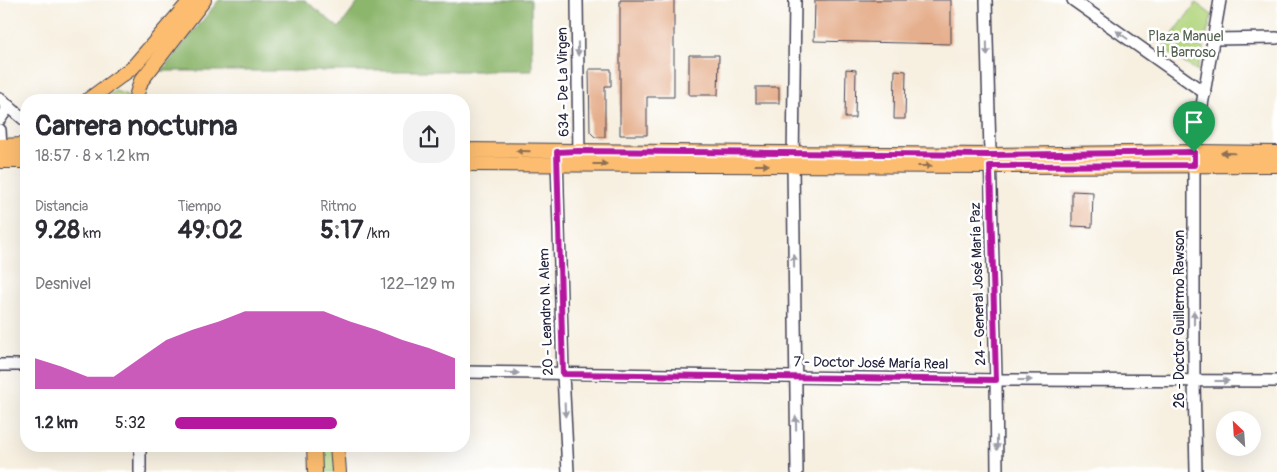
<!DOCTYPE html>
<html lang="es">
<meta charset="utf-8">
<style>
:root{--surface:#fff;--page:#f2f2f3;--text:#2b2b33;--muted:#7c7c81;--accent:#b5179e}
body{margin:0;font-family:Pangolin,sans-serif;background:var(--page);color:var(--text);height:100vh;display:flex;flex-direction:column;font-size:19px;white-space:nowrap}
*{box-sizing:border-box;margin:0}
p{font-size:16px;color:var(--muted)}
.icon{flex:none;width:28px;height:28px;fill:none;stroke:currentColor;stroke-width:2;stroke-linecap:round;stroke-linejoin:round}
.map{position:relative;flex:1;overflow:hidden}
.details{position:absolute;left:20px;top:94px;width:450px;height:358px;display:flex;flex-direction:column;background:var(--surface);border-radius:20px;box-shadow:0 5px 20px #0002}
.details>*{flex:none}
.needle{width:32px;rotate:335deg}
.fabs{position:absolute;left:1216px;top:411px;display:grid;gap:10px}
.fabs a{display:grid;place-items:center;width:45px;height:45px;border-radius:50%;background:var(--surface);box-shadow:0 5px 20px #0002;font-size:25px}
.pin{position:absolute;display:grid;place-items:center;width:42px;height:42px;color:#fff;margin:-51px -21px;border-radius:50% 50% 50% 0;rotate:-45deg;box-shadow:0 0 5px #0007}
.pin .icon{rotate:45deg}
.round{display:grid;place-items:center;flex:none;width:52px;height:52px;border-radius:20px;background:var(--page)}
.headline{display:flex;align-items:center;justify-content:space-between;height:85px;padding:0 15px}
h1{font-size:28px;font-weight:700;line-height:38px}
.figures{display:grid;grid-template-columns:repeat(3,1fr);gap:8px;height:85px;padding:5px 15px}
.figures div{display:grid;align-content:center}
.figures b{font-size:25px;font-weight:700}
.figures small{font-size:14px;font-weight:400}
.figures p{font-size:14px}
.chart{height:140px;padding:10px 15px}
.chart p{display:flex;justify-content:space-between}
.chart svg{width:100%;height:90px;margin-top:5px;fill:var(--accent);opacity:.7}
ul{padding:0 15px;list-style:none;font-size:16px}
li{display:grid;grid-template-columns:80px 60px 1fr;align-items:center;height:38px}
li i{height:12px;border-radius:6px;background:var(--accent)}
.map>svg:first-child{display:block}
</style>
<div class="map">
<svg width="1277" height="472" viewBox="0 0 1277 472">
<rect width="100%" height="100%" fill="#fff"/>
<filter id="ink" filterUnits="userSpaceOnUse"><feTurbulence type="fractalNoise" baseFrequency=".02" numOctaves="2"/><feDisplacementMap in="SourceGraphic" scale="10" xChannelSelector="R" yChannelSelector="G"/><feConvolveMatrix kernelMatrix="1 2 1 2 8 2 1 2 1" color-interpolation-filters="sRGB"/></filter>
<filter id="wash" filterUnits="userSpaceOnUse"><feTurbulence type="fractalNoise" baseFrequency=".0096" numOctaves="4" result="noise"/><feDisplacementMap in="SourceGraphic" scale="20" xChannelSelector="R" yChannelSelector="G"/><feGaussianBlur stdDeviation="1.12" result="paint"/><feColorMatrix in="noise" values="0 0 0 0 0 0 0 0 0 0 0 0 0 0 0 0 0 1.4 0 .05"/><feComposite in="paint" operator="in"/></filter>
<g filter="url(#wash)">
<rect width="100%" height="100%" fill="#f7f0e1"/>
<g fill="#b2d57e" stroke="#6a7c5c">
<path d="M1196,3L1212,15L1197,71L1162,49Z"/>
<path d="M115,91L127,95V100H103Z"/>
<path d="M319,445H335L336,472H320Z"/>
</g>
<path fill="#8db66d" stroke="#586c54" d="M219,0H305L339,28L360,0H531L532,71H162Z"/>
<g id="blocks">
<g fill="#e5af8d">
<path d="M620,0H674V97H647V135H620Z"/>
<path d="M815,0H951V44L814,41Z"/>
<path d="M689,55H719L718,95H689Z"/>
<path d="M589,69H611V86H605V137H595L590,132Z"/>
<path d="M846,69L856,70L855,118H845Z"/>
<path d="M895,70L906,71L905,119H894Z"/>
<rect x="756" y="87" width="23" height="16"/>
<path d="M1072,191L1093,192L1092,227L1072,226Z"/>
</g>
</g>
</g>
<g filter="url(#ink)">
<use href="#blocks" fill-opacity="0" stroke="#424154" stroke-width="1"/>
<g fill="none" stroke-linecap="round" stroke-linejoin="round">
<defs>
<g id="minor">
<path d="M577,0L579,158"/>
<path d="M795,0L793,165L797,472"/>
<path d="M986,0L996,380L997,472"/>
<path d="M1073,0L1205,93"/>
<path d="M1214,39L1277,38"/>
<path d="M0,99L26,121"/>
<path d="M0,119L9,106"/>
<path d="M0,130L1,146"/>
<path d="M557,156L563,374L568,472"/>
<path d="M0,365H26"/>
<path d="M464,372L996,380L1277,381"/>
<path d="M140,445V472"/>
<path d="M1196,472L1194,381V152L1220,0"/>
</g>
<g id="major">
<path d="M88,100L133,67L191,0"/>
<path d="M135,100L141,81L204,0"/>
<path d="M0,146L23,145"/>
<path d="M464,150L989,155L1194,152L1277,153"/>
<path d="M0,160L26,143"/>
<path d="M0,161H26"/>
<path d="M464,164L990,166L1277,165"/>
<path d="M314,445L315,472"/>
<path d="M337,445L339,472"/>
</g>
</defs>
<use href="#minor" stroke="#424154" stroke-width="14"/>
<use href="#major" stroke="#424154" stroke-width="16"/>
<use href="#minor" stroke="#fff" stroke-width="11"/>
<use href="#major" stroke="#fcbd6f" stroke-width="14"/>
</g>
<defs><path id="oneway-solid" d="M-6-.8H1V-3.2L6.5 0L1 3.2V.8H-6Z" transform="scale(1.25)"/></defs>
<g fill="#9c9ca7">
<use href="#oneway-solid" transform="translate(1122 35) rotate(-145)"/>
<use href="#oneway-solid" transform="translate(578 49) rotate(89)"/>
<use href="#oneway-solid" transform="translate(987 49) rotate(89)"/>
<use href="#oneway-solid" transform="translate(794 261) rotate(-91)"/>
<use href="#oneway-solid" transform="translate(1194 318) rotate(-90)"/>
<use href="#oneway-solid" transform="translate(512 373) rotate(1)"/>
<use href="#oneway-solid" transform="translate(1025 380)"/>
<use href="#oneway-solid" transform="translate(1222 381)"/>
<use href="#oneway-solid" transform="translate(565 410) rotate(87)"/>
<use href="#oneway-solid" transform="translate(796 423) rotate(-91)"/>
<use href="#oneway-solid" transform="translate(997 443) rotate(90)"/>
</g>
<g fill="#8f7055">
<use href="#oneway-solid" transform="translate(523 151) rotate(-179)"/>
<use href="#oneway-solid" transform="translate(1228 153) rotate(-179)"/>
<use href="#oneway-solid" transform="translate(600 164)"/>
<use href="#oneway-solid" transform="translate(762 165)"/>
<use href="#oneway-solid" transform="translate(925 166)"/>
</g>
</g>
<g fill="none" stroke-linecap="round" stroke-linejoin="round" filter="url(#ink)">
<defs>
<path id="route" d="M578,151L989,155L1194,152V165L990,166L996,380L563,374L557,152Z"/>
</defs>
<use href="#route" stroke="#fff" stroke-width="10"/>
<use href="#route" stroke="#b5179e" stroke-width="6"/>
</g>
<g text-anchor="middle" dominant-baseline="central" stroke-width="5" stroke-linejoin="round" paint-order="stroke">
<g font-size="14" fill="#546152" stroke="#fff">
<text x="1186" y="36">Plaza Manuel<tspan x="1186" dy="16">H. Barroso</tspan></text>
</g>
<g font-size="14" fill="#22223b" stroke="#fff">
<text transform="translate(563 82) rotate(-91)">634 - De La Virgen</text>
<text transform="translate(978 284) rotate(-92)">24 - General José María Paz</text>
<text transform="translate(546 312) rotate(-92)">20 - Leandro N. Alem</text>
<text transform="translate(1179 319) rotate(-90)">26 - Doctor Guillermo Rawson</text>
<text transform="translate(871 363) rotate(1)">7 - Doctor José María Real</text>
</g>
</g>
</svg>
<div class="fabs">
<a><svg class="needle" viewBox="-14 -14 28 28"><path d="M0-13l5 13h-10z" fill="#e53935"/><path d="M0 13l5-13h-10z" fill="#7c7c81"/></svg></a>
</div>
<div class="pin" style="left:1194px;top:152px;background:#1e9e55"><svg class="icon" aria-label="arrive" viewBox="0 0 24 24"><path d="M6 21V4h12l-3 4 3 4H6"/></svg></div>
<section class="details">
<div class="headline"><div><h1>Carrera nocturna</h1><p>18:57 · 8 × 1.2 km</p></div><a class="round"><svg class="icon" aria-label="share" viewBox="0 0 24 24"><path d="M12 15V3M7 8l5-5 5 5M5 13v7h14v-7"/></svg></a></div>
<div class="figures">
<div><p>Distancia</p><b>9.28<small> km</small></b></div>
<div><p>Tiempo</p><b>49:02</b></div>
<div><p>Ritmo</p><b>5:17<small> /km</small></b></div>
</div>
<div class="chart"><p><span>Desnivel</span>122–129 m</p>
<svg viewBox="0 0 160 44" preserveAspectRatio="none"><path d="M0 44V29L10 33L20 38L30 38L40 29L50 20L60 15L70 11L80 6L90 6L100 6L110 6L120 11L130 15L140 20L150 24L160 29V44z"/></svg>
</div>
<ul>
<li><b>1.2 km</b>5:32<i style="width:58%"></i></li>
</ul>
</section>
</div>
